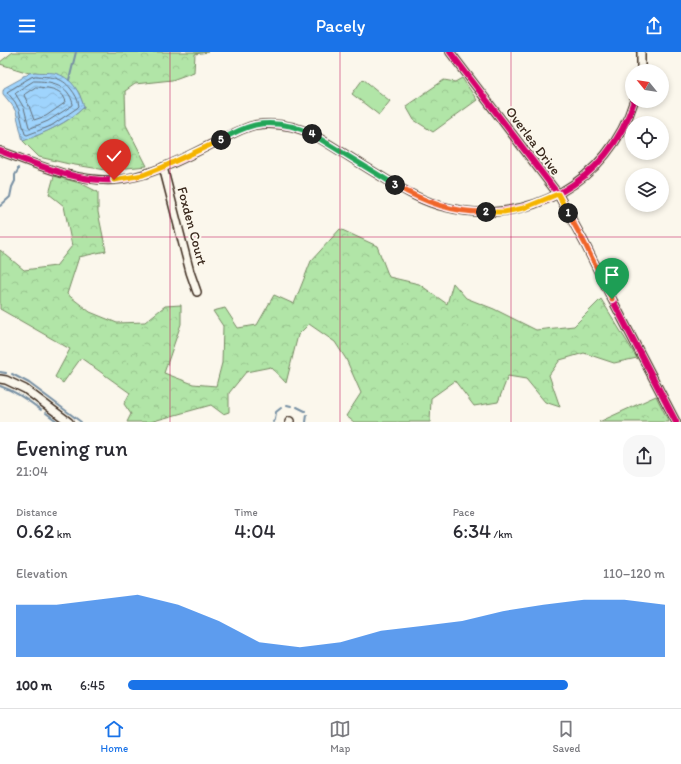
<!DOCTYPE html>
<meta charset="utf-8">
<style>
:root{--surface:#fff;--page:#f7f7f7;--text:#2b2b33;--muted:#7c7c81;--line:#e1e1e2;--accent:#1a73e8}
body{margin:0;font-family:Itim,sans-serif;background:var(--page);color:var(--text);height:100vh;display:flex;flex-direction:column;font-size:15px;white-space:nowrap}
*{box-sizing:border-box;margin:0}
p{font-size:13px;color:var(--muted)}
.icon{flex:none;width:22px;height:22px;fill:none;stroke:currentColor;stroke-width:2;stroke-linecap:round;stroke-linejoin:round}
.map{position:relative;height:370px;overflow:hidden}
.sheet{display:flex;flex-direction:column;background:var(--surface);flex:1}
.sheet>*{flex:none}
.needle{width:26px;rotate:300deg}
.fabs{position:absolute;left:625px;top:12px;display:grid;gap:8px}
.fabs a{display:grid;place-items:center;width:44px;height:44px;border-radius:50%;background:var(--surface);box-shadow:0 2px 6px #0003;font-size:20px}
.pin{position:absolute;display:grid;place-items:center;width:34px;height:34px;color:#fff;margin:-41px -17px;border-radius:50% 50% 50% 0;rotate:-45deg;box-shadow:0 0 4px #0007}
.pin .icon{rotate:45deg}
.km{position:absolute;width:20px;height:20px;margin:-10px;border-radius:50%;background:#222;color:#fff;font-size:11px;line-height:20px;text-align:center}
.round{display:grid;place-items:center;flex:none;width:42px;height:42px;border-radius:16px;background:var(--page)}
.overview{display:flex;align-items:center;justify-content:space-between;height:68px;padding:0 16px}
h1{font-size:22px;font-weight:600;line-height:30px}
.figures{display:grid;grid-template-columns:repeat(3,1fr);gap:6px;height:68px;padding:4px 16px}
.figures div{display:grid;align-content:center}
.figures b{font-size:20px;font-weight:600}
.figures small{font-size:11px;font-weight:400}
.figures p{font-size:11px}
.chart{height:112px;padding:8px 16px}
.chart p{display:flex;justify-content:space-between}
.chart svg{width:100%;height:72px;margin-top:4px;fill:var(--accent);opacity:.7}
ul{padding:0 16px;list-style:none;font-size:13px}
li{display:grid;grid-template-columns:64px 48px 1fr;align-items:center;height:30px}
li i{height:10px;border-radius:5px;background:var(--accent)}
header{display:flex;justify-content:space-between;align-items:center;height:52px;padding:0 16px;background:var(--accent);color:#fff;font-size:18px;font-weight:600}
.tab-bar{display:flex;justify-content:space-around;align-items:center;height:56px;border-top:1px solid var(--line);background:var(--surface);font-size:11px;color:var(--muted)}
.tab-bar a{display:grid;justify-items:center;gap:2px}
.tab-bar .active{color:var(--accent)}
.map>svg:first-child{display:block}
</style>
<header><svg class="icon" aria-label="menu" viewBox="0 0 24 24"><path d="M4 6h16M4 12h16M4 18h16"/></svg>Pacely<svg class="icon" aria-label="share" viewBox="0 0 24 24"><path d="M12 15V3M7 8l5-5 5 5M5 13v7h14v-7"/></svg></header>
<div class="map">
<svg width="681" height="370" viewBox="0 0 681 370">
<defs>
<pattern id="forest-crowns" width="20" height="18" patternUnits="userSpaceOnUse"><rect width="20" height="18" fill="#b1e5a7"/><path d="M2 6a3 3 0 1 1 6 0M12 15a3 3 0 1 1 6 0" fill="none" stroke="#99c58f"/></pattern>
<pattern id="water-waves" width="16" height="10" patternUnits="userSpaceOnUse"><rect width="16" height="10" fill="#9fd4fd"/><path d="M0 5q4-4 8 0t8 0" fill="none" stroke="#8ab6d8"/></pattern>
</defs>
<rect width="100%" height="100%" fill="#fbf7ec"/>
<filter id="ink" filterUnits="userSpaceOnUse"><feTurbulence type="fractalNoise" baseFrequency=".025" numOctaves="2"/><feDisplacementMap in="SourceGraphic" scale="8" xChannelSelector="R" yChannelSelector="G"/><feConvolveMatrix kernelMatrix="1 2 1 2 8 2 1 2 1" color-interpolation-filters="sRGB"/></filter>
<g filter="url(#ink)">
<g fill="url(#forest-crowns)" stroke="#768862">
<path d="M13,0H208L195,2L194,20L172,28L135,32L125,39L126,73L147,114L106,118L69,112L39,105L23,89C43,81 69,71 84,55L79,41L69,28L35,20L29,21L0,12V10Z"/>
<path d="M462,26L477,48L433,80L414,68L406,54L444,28L455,30Z"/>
<path d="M54,124L80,131L98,140V160L106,199L79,205L67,242L90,260L117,271L145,270L165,254L181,253V272L164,321L193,332L216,334L222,311L223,274L213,259L225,256L238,276L257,273L274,243L294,252L311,209L340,177L377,194L389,225L419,232L447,252L453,231L466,246L494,257L536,278L574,274L601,247L637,306L614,311L584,301L560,308L549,323L560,355L545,350L526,327L508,324L498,350L474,354L455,329L431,346L430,370H354L346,364L361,341L346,307L335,290L309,272L298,283L286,331L271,315L246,320L229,341V360L223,362L211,353L150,370H127L131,362L124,352L130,341L81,306L63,331L55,325L70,297L0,257V198L24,218L56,214L72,194L64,154L49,142Z"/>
<path d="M656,344L669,370H599Z"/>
</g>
<path fill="#b1e5a7" stroke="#768862" d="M363,27L390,49L379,63L352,42Z"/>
<path fill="url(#water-waves)" stroke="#7790a4" d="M35,20C41,21 48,20 54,21C72,25 79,39 84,55C68,71 44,81 23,89L16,60L12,53L3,42V39L4,36L22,26L23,24L27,23L29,21Z"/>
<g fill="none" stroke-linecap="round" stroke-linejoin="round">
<g stroke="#636e77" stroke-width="1">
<path d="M36,24C50,25 61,24 71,37C75,42 78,47 79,54L77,56L51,74L27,83L25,82L19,58L15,50L7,40L31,25Z"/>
<path d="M34,29C52,29 68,32 73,52V53L48,69L31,76L29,75L24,56L15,41L16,40Z"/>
<path d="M36,35C49,36 62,36 66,50L46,64L34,68L29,54L24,43L25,42Z"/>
</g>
<g stroke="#7790a4" stroke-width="2">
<path d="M69,28L76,0"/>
<path d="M0,154L10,145L12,135L15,129V123L18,118V116"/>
<path d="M0,320L6,321"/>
<path d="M12,322L29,331L81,370"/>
<path d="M0,334C15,339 28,348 41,358"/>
<path d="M287,353L291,354"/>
<path d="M297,355L305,359"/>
<path d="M46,361L58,370"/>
<path d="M273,370L275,368L276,360L281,356"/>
<path d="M306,370L307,363"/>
</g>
<defs>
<g id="street">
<path d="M450,0L558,142L584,190L612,247L676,370"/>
<path d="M641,19V0"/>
<path d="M0,99C37,112 74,130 114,128C149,126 186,105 216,90C229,84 242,76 255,73C276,70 296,74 314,83C339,98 362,113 387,128C405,139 424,150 445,155C527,176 609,130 634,49"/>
<path d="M163,115L190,220L197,240"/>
<path d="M0,327L6,328L25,337L69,370"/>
<path d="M289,370L290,369"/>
</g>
</defs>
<use href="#street" stroke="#3b2a1e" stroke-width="10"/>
<use href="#street" stroke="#fbf7ec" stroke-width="7"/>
<defs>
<g id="cycleway">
<path d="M450,0L558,142L584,190L612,247L676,370"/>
<path d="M0,99C37,112 74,130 114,128C149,126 186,105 216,90C229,84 242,76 255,73C276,70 296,74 314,83C339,98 362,113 387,128C405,139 424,150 445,155C527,176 609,130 634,49"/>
</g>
</defs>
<use href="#cycleway" stroke="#fbf7ec" stroke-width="8"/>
<use href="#cycleway" stroke="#d6006c" stroke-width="6"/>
</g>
</g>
<g fill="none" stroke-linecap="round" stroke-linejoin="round" filter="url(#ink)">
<defs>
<path id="split-1" d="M568,161L584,190L612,247"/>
<path id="split-2" d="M486,160H504L524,156L558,142L568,161"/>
<path id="split-3" d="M395,133C422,149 453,161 486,160"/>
<path id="split-4" d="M312,82L395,133"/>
<path id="split-5" d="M221,88C231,82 243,76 255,73C275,69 295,74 312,82"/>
<path id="split-6" d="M114,128L143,123L163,115L221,88"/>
</defs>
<use href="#split-1" stroke="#fff" stroke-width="8"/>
<use href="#split-2" stroke="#fff" stroke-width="8"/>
<use href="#split-3" stroke="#fff" stroke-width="8"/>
<use href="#split-4" stroke="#fff" stroke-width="8"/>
<use href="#split-5" stroke="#fff" stroke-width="8"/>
<use href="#split-6" stroke="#fff" stroke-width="8"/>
<use href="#split-1" stroke="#f0652b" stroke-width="5"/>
<use href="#split-2" stroke="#f5b400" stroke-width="5"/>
<use href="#split-3" stroke="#f0652b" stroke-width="5"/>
<use href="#split-4" stroke="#22a559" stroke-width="5"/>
<use href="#split-5" stroke="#22a559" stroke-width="5"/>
<use href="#split-6" stroke="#f5b400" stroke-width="5"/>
</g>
<path fill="none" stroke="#c2185b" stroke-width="1" stroke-opacity="0.55" d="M170,0V370M340,0V370M511,0V370M0,185H681"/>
<g text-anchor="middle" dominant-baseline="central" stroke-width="4" stroke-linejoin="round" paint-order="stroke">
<g font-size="14" fill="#3b2a1e" stroke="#fbf7ec">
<text transform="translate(533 89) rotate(53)">Overlea Drive</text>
<text transform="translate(192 174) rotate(75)">Foxden Court</text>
</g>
</g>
</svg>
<div class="fabs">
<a><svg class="needle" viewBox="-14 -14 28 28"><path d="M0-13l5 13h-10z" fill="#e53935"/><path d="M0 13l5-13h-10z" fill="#7c7c81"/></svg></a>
<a><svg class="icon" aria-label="locate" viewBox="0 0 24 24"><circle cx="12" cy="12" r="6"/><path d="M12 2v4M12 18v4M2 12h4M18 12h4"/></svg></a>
<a><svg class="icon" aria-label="layers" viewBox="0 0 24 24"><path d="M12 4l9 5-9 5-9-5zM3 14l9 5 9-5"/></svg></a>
</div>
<div class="pin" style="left:612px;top:247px;background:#1e9e55"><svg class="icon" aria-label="arrive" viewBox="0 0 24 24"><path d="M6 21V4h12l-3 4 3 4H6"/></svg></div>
<div class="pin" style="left:114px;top:128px;background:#d93025"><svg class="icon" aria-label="check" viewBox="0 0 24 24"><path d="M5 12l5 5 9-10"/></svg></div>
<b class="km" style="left:568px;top:161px">1</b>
<b class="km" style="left:486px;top:160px">2</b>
<b class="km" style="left:395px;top:133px">3</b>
<b class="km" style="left:312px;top:82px">4</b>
<b class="km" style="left:221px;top:88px">5</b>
</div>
<section class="sheet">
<div class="overview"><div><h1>Evening run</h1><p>21:04</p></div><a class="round"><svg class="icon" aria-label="share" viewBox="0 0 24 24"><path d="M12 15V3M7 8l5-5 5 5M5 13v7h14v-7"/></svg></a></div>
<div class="figures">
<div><p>Distance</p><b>0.62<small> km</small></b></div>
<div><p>Time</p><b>4:04</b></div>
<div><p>Pace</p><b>6:34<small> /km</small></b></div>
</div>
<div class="chart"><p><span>Elevation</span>110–120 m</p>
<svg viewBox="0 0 160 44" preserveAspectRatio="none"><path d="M0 44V12L10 12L20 9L30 6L40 12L50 22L60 35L70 38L80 35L90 28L100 25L110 22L120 16L130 12L140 9L150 9L160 12V44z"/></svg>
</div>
<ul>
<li><b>100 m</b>6:45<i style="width:82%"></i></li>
</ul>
</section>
<nav class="tab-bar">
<a class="active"><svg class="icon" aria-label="home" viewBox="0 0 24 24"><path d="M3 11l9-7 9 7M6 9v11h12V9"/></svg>Home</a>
<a><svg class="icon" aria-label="map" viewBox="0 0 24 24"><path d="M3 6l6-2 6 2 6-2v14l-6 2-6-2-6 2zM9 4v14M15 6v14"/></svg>Map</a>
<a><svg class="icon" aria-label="saved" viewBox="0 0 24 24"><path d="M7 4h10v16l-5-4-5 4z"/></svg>Saved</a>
</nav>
